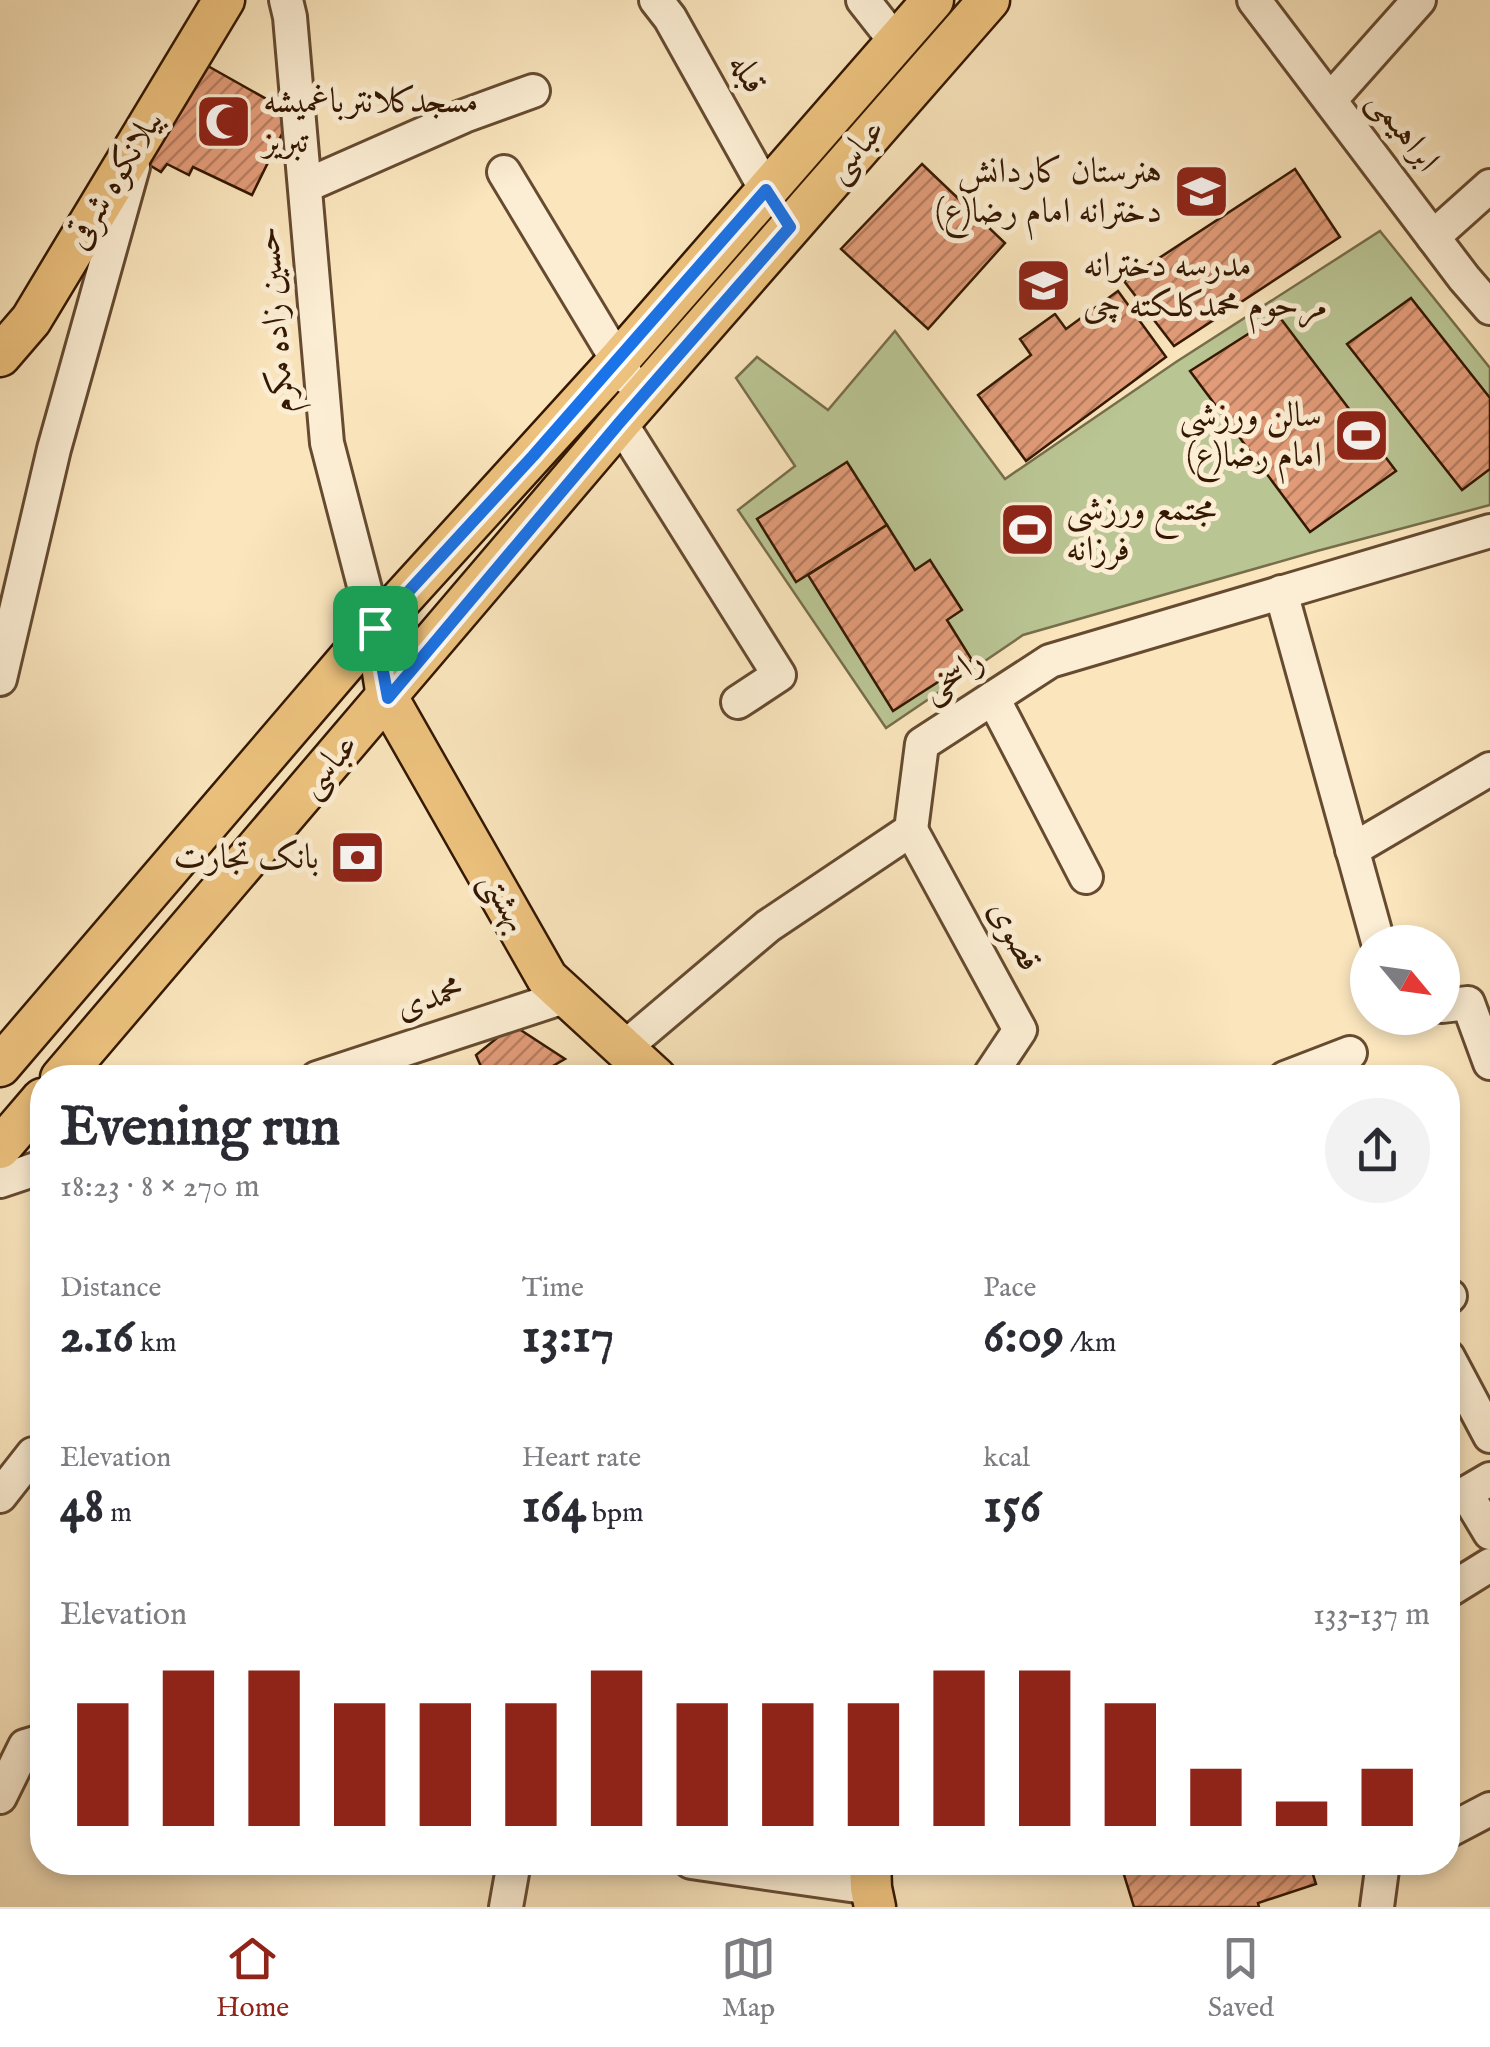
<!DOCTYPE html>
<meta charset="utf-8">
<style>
:root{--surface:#fff;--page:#f2f2f3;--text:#2b2b33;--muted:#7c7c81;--line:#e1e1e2;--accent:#8f2418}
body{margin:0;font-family:"IM FELL English",Amiri,serif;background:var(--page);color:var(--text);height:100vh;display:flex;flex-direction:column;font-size:38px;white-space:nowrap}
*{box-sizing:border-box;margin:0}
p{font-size:32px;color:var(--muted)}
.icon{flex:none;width:55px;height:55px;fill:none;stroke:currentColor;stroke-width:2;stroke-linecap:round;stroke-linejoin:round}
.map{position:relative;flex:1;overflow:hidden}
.side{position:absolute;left:30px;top:1065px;width:1430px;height:810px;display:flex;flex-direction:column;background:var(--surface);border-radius:40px;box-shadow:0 5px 15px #0003}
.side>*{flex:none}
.needle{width:65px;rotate:119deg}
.buttons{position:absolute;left:1350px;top:925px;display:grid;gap:20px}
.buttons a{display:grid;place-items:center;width:110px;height:110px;border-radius:50%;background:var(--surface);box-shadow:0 5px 15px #0003;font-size:50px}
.pin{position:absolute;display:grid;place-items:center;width:85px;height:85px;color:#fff;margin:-42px;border-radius:20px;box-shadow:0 5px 15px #0006}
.round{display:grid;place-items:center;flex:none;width:105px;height:105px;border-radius:52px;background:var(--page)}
.head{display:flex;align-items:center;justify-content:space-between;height:170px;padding:0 30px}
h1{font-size:55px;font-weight:700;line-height:75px}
.metrics{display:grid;grid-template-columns:repeat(3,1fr);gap:15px;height:170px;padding:10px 30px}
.metrics div{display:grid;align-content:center}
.metrics b{font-size:50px;font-weight:700}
.metrics small{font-size:28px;font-weight:400}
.metrics p{font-size:28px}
.chart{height:280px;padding:20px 30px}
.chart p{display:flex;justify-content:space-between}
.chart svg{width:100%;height:180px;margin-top:10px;stroke:var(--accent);stroke-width:6}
.dock{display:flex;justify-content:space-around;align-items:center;height:140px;border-top:2px solid var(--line);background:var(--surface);font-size:28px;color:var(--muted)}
.dock a{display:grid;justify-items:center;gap:5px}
.dock .current{color:var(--accent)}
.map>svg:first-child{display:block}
</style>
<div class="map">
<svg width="1490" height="1907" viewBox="0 0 1490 1907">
<defs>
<pattern id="building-hatch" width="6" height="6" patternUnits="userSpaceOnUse" patternTransform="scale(2.5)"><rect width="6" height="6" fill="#e29c79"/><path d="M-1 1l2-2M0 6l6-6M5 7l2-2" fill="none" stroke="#b87e61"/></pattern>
</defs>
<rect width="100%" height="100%" fill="#fae5bd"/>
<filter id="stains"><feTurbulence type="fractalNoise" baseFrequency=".002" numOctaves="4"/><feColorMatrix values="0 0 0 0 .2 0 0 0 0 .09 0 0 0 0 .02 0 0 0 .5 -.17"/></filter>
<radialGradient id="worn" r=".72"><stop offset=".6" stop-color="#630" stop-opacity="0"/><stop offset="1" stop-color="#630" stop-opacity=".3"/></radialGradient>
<path fill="#bac594" stroke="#776e4b" stroke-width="2.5" d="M1380,231L1490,368V505L1317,551L1023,635L886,728L738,510L795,466L736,378L757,357L828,410L895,331L1005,479L1176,362Z"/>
<g fill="url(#building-hatch)" stroke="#341802" stroke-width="2.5">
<path d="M199,61L286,110L282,134L252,195L193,167L189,175L167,164L161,172L143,161Z"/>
<path d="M922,164L1005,243L928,329L841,249Z"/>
<path d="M1295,169L1340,237L1174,346L1124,281Z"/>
<path d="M1118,291L1166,357L1026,461L978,395L1031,355L1020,339L1055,314L1066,329Z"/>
<path d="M1411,298L1490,398V469L1462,490L1347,344Z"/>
<path d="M1278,315L1396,471L1310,532L1190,371Z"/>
<path d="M847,462L887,525L796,582L757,519Z"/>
<path d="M887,525L915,570L930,560L962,610L947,620L972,660L893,711L808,575Z"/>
<path d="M513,1025L565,1059L532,1078H486L476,1055Z"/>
<path d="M1120,1862H1309L1316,1884L1258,1903L1259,1907H1134Z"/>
</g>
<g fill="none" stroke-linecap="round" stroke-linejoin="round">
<defs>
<g id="minor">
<path d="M286,0L290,17L327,443L375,628"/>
<path d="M656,0L670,18L766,190"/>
<path d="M863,0L896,42"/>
<path d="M1254,0L1464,278L1490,308"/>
<path d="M1330,100L1419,0"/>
<path d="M504,172L628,378"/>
<path d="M305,186L464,116L533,91"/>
<path d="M1433,237L1490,186"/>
<path d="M620,422L779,675L738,702"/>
<path d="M1281,592L1378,942"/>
<path d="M0,679L54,449L133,167"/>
<path d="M993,698L1086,877"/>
<path d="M911,830L1020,1030L988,1078"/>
<path d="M1352,850L1490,769"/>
<path d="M1442,1006L1468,1003L1490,1063"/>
<path d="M624,1048L768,926L911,830L922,744L1050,661L1490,531"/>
<path d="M317,1078L567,996"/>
<path d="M1285,1078L1350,1053"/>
<path d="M0,1181L42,1167"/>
<path d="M1448,1298L1450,1296"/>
<path d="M1448,1357L1490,1436"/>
<path d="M1490,1479L1466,1493L1490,1533"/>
<path d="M0,1496L33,1454"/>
<path d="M1448,1591L1490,1565"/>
<path d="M0,1797L25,1746L42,1741"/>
<path d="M1448,1831L1490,1809"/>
<path d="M691,1862L871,1888"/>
<path d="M506,1907L514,1862"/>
<path d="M1377,1907L1383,1862"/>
</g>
<g id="major">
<path d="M0,356L31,320L224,0"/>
<path d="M383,672L387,697L547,978L656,1078"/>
<path d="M0,1066L375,628L618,361L933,0"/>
<path d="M61,1078L620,422L989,0"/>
<path d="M0,1148L42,1099"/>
<path d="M870,1862L871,1888L875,1907"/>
</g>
</defs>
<use href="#minor" stroke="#664b31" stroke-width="38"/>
<use href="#major" stroke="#341802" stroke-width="45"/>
<use href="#minor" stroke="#fceed4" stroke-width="32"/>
<use href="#major" stroke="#edc27e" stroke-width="40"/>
</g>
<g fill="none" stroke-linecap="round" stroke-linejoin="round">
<defs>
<path id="route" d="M766,190L790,227L620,422L388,698L375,628L533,456Z"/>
</defs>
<use href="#route" stroke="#fff" stroke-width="20"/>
<use href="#route" stroke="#1a73e8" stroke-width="12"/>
</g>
<defs>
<symbol id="mosque-square" viewBox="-11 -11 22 22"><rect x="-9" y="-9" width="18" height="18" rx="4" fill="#8f2418" stroke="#fceed4"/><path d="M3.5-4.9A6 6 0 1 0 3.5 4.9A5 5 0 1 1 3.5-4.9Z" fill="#fff"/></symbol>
<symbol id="school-square" viewBox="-11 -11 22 22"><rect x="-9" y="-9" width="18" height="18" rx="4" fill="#8f2418" stroke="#fceed4"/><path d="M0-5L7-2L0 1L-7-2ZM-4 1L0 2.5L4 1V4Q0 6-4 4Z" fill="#fff"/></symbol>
<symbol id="stadium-square" viewBox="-11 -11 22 22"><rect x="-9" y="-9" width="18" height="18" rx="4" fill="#8f2418" stroke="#fceed4"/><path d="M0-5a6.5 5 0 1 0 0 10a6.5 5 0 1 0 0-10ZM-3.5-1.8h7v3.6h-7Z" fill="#fff"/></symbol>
<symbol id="bank-square" viewBox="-11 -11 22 22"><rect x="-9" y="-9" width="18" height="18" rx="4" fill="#8f2418" stroke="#fceed4"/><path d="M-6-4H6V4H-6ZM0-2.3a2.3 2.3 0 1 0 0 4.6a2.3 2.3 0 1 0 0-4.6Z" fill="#fff"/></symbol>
</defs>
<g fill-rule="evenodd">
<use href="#mosque-square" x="192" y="90" width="63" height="63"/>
<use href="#school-square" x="1170" y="160" width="63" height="63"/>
<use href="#school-square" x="1012" y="254" width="63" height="63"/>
<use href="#stadium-square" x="1330" y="404" width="63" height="63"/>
<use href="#stadium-square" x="996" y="498" width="63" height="63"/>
<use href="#bank-square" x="326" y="826" width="63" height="63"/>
</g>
<g text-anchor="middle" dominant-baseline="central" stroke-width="10" stroke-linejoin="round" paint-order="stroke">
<g font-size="35" fill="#341802" stroke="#fceed4">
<text transform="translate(747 74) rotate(61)">قبله</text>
<text transform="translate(1403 131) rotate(53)">ابراهیمی</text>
<text transform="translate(856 151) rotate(-49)">عباسى</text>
<text transform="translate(115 180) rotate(-59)">بیلانکوه شرقی</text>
<text transform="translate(276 320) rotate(-95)">حسین زاده مکرم</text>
<text transform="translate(953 676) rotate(-33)">راسخی</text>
<text transform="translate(329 766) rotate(-49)">عباسى</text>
<text transform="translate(504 902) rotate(60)">بهشتی</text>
<text transform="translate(1014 936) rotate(62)">قصوی</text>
<text transform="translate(430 999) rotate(-18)">محمدی</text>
</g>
<g font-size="35" fill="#341802" stroke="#fceed4" text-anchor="start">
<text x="263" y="102">مسجدکلانترباغمیشه<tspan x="263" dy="40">تبریز</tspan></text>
<text x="1162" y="172" text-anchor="end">هنرستان کاردانش<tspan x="1162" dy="40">دخترانه امام رضا(ع)</tspan></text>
<text x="1083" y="266">مدرسه دخترانه<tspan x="1083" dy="40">مرحوم محمدکلکته چی</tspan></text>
<text x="1322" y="416" text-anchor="end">سالن ورزشی<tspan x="1322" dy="40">امام رضا(ع)</tspan></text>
<text x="1066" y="510">مجتمع ورزشی<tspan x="1066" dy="40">فرزانه</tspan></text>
<text x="319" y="858" text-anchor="end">بانک تجارت</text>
</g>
</g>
<rect width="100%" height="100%" filter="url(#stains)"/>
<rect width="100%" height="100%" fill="url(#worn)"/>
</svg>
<div class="buttons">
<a><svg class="needle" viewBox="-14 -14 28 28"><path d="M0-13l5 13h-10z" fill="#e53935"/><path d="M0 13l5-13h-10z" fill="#7c7c81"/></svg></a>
</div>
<div class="pin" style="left:375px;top:628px;background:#1e9e55"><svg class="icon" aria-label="arrive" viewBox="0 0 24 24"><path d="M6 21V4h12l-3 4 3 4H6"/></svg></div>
<section class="side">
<div class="head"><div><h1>Evening run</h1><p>18:23 · 8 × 270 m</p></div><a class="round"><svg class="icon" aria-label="share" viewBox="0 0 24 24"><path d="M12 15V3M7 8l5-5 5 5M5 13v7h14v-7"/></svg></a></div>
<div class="metrics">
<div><p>Distance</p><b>2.16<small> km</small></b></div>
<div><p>Time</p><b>13:17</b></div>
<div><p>Pace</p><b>6:09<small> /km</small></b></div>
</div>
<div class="metrics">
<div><p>Elevation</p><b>48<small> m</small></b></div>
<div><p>Heart rate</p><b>164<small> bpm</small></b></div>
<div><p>kcal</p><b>156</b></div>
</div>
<div class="chart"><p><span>Elevation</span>133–137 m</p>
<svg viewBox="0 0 160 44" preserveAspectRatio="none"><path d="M5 44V14M15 44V6M25 44V6M35 44V14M45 44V14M55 44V14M65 44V6M75 44V14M85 44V14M95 44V14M105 44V6M115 44V6M125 44V14M135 44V30M145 44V38M155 44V30"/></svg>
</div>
</section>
</div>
<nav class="dock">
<a class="current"><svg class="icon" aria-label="home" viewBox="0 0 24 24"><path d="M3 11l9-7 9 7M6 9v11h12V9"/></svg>Home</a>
<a><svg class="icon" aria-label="map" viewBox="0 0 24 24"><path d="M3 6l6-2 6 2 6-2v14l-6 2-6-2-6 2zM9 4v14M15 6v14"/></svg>Map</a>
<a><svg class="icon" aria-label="saved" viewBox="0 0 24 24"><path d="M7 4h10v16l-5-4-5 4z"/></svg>Saved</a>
</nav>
